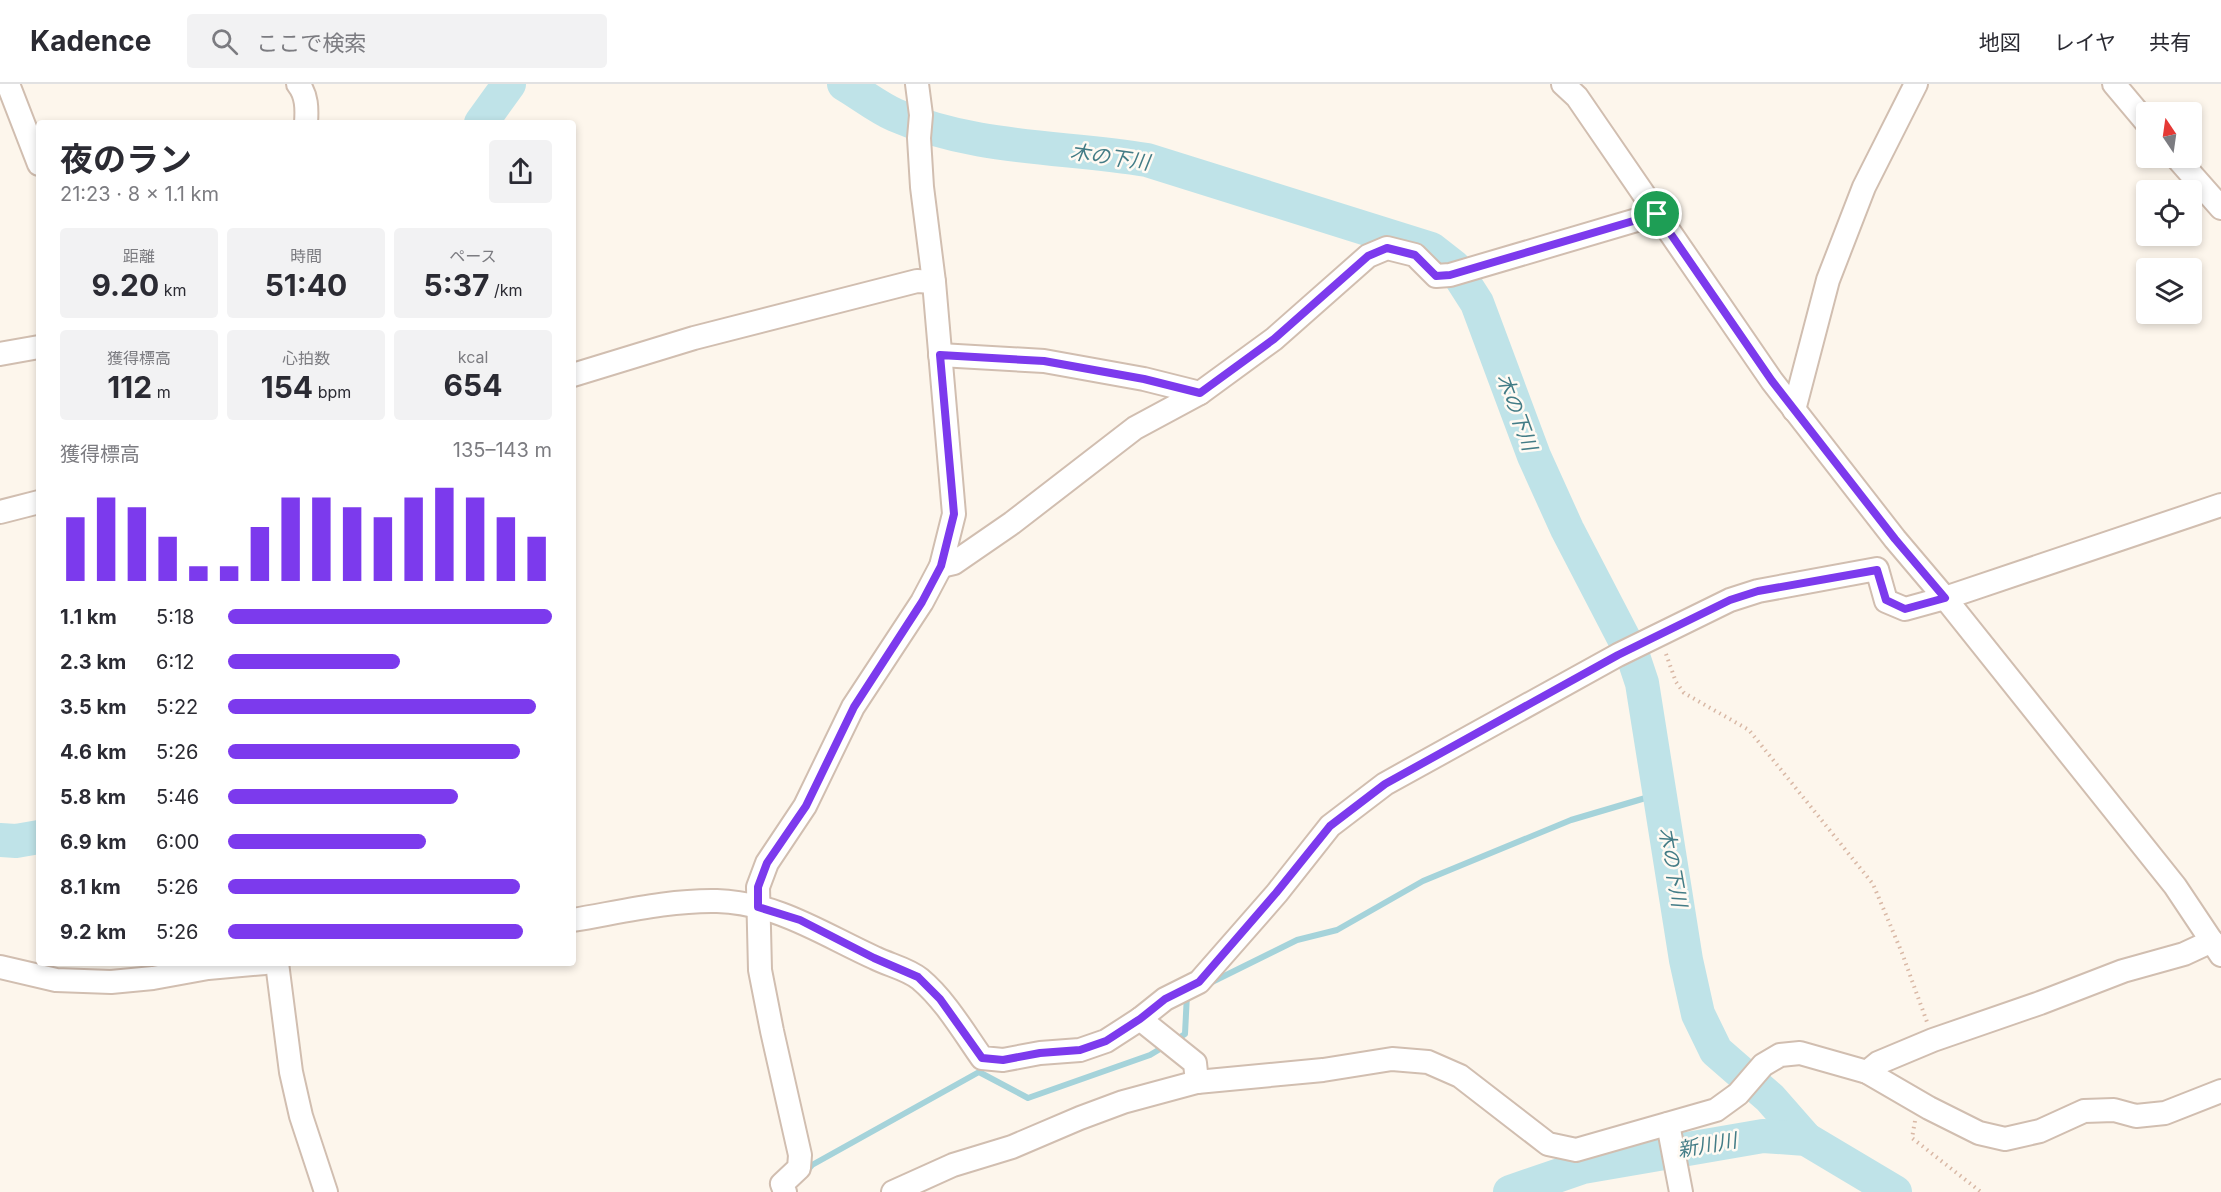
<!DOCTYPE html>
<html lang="ja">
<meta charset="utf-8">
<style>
:root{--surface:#fff;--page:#f2f2f3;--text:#2b2b33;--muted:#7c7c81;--line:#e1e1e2;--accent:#7c3aed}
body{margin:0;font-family:Inter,"Noto Sans JP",sans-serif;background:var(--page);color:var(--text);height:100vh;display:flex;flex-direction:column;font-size:22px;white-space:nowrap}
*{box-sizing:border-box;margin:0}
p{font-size:20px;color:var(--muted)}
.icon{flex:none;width:33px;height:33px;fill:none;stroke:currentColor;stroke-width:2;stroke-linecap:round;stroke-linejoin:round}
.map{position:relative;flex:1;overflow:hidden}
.sheet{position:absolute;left:36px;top:36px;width:540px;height:846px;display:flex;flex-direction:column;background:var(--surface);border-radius:6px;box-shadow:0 3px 9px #0003}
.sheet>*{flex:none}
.needle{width:39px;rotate:347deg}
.tools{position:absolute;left:2136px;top:18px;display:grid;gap:12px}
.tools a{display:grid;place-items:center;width:66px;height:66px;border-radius:6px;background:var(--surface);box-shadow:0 3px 9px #0003;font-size:30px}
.pin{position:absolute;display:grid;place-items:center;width:51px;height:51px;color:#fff;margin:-26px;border:3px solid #fff;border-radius:50%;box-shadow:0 2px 6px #0007}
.round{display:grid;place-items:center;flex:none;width:63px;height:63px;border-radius:6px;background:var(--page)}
.headline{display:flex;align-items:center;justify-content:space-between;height:102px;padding:0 24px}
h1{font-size:33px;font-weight:700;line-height:45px}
.stats{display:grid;grid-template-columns:repeat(3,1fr);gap:9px;height:102px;padding:6px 24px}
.stats div{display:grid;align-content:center;border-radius:6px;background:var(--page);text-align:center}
.stats b{font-size:30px;font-weight:700}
.stats small{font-size:16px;font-weight:400}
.stats p{font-size:16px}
.chart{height:168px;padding:12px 24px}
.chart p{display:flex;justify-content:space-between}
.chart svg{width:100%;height:108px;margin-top:6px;stroke:var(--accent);stroke-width:6}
ul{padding:0 24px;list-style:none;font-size:20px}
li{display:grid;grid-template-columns:96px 72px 1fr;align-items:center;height:45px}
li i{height:15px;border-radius:8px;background:var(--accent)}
header{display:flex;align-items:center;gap:36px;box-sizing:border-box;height:84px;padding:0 30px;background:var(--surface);border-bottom:2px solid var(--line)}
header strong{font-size:28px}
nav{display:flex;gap:33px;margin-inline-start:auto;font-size:21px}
.search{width:420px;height:54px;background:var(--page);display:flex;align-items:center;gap:15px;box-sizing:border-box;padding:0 21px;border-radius:6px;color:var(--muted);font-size:22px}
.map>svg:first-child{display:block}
</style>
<header>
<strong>Kadence</strong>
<div class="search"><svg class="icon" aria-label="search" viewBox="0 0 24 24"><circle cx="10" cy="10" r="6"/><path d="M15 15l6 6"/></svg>ここで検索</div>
<nav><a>地図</a><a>レイヤ</a><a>共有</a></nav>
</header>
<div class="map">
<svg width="2221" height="1108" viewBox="0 0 2221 1108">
<rect width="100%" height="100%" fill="#fdf6ec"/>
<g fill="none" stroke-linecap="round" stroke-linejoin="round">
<g stroke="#a5d3da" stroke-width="6">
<path d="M1210,899L1297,856L1337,846L1423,797L1571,736L1659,710"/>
<path d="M1174,957L1185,950L1187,910"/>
<path d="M805,1089L812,1081L979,988L1028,1014L1150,971L1165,962"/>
</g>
<g stroke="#bfe3e8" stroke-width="34">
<path d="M844,0C861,10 877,23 895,31C975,66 1063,62 1147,76L1431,165L1454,183L1477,219L1534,372L1567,445L1633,572L1642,599L1686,876L1698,930L1716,967L1770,1014L1806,1055"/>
<path d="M481,39L509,0"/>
<path d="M0,756L16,757L39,753"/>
<path d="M1510,1108L1583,1083L1763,1052L1806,1055L1895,1108"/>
</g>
<defs>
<g id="street">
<path d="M8,0L39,80"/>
<path d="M298,0C307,11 307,25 306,39"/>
<path d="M1563,0L1577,13L1772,297L1895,455L1945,514L2175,802L2221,871"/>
<path d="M2114,0L2146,38"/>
<path d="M2177,74L2221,124"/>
<path d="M0,270L39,263"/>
<path d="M940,271L1044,277L1144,295L1200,309L1274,255L1368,172L1387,164L1415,171L1436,192L1450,191L1657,130"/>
<path d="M573,291L694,254L917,197L934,198"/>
<path d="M1794,326L1828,196L1864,103L1916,0"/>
<path d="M0,428L39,418"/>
<path d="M941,482L954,479L1012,439L1135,344L1200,309"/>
<path d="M573,836C621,828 669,816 717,817C778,819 822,850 875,874C889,881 908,885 920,895C945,916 963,947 982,974L1003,976L1040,969L1080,966L1106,957L1140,935L1165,915L1199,898L1277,809L1330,742L1385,700L1618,571L1730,516L1758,507L1877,485L1886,517L1905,525L1945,514L2221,421"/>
<path d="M277,879L291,988L301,1032L326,1108"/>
<path d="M0,883L56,896L111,898L153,894L208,884L265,879"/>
<path d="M1140,935L1195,979L1197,998"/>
<path d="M1867,988L1878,979L1933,956L2040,919L2123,887L2184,870L2212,857"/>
<path d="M1668,1040L1681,1108"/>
<path d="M785,1108L782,1100L799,1084L800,1071L772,947L760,886L758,803L767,779L805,722L853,623L922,518L941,482L954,430L934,198L922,103L919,54L921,31L917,0"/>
<path d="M893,1108L953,1081L1012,1063L1080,1034L1123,1018L1197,998L1323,986L1392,975L1428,978L1460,992L1548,1060L1576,1066L1716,1026L1738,1010L1763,981L1780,971L1800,969L1867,988L1929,1024L1979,1049L2005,1055L2040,1047L2084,1027L2114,1026L2136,1032L2165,1029L2221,1007"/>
</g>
</defs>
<use href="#street" stroke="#d1beb0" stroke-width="26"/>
<g stroke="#d9b8a5" stroke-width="4" stroke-dasharray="1.5 4.5" stroke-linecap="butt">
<path d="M1666,570L1676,598L1684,609L1749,646L1873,800L1902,869L1927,938"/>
<path d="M1915,1037L1912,1054L1981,1108"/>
</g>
<use href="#street" stroke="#fff" stroke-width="22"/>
</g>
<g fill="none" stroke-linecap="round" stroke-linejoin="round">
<defs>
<path id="route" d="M1657,130L1772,297L1895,455L1945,514L1905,525L1886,516L1877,486L1758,507L1730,516L1618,571L1385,700L1330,742L1276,809L1199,898L1165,915L1140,935L1106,957L1080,966L1040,969L1003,976L982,974L940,915L918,893L874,874L800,836L758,823V803L767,779L806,722L854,623L922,518L941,482L954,430L940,271L1044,277L1144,295L1200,309L1274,255L1368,172L1387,164L1415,171L1436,192L1450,191Z"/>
</defs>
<use href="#route" stroke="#fff" stroke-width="12"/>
<use href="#route" stroke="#7c3aed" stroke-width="8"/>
</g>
<g text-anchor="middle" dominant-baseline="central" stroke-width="5" stroke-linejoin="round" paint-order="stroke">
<g font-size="20" font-style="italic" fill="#437c86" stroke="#fffaf3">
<text transform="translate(1110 73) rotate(8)">木の下川</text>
<text transform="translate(1517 328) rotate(70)">木の下川</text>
<text transform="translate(1673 783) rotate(80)">木の下川</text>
<text transform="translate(1707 1061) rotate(-10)">新川川</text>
</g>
</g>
</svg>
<div class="tools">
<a><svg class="needle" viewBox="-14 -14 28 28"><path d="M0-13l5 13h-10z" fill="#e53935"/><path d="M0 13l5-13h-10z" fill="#7c7c81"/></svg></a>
<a><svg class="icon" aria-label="locate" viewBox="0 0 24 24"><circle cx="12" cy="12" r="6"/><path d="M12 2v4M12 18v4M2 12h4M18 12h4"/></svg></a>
<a><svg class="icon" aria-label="layers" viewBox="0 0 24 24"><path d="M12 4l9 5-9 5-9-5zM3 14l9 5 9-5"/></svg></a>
</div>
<div class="pin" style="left:1657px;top:130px;background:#1e9e55"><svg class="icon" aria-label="arrive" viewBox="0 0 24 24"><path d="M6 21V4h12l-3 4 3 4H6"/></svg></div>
<section class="sheet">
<div class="headline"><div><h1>夜のラン</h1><p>21:23 · 8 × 1.1 km</p></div><a class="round"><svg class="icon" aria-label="share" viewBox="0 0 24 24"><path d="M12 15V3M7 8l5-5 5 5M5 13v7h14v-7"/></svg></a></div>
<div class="stats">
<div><p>距離</p><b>9.20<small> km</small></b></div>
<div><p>時間</p><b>51:40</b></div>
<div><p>ペース</p><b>5:37<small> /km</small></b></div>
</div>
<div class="stats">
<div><p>獲得標高</p><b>112<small> m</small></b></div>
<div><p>心拍数</p><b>154<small> bpm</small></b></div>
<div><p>kcal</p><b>654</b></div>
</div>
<div class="chart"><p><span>獲得標高</span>135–143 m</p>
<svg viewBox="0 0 160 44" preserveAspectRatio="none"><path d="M5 44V18M15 44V10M25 44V14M35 44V26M45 44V38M55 44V38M65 44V22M75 44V10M85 44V10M95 44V14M105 44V18M115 44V10M125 44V6M135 44V10M145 44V18M155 44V26"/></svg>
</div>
<ul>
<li><b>1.1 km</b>5:18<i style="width:100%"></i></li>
<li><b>2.3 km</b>6:12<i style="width:53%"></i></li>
<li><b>3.5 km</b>5:22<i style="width:95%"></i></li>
<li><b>4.6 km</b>5:26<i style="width:90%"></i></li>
<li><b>5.8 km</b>5:46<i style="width:71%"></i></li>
<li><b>6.9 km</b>6:00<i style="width:61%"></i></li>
<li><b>8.1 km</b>5:26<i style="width:90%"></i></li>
<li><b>9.2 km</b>5:26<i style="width:91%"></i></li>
</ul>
</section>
</div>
